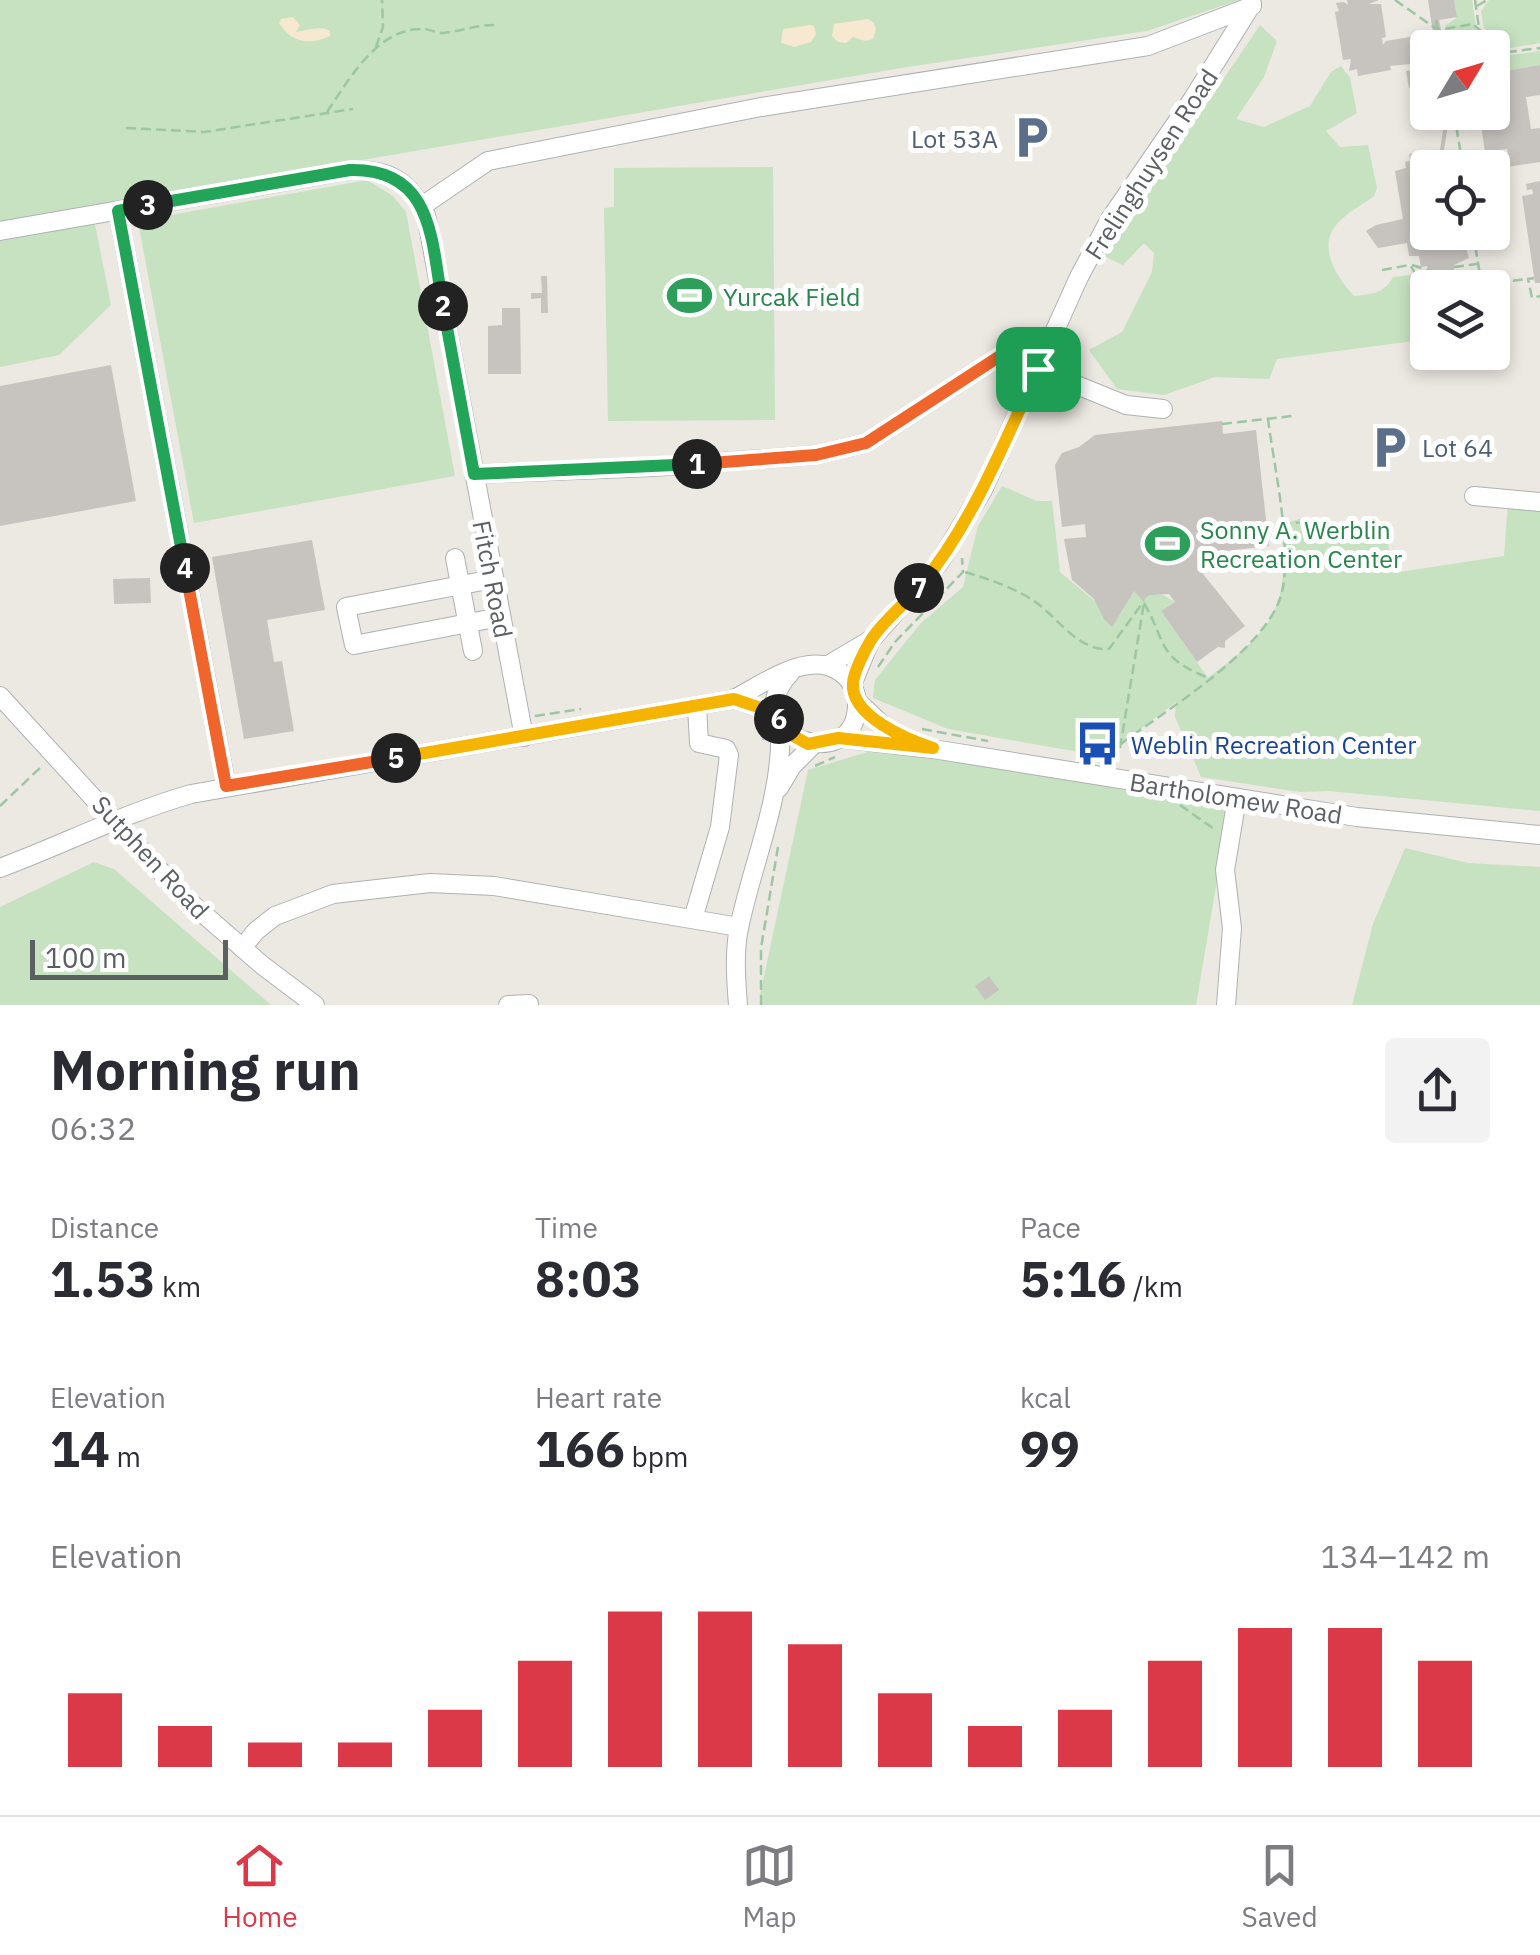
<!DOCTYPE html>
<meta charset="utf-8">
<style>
:root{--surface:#fff;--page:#f2f2f3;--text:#2b2b33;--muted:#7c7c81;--line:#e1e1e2;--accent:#db3947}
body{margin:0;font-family:"IBM Plex Sans",sans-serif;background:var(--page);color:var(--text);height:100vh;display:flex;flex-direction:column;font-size:38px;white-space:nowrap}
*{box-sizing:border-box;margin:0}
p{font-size:32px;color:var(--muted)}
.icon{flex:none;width:55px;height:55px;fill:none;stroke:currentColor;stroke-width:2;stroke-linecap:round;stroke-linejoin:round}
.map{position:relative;height:1005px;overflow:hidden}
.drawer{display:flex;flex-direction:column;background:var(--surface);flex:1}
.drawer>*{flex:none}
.needle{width:65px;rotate:52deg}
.tools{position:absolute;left:1410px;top:30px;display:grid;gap:20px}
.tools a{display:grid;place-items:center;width:100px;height:100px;border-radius:10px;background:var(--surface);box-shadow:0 5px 15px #0003;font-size:50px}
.scale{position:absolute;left:30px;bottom:25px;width:198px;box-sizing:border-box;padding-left:10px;border:5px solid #5a5f62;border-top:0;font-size:28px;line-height:35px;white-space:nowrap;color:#5a5f62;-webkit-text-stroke:8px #fff;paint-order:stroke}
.pin{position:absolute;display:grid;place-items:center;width:85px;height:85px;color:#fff;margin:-42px;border-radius:20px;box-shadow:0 5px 15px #0006}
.km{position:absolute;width:50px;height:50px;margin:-25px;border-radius:50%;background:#222;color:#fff;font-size:28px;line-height:50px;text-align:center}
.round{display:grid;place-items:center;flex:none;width:105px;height:105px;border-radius:10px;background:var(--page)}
.head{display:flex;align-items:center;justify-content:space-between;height:170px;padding:0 50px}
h1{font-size:55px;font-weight:700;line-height:75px}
.metrics{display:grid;grid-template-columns:repeat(3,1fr);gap:15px;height:170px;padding:10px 50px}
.metrics div{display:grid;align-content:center}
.metrics b{font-size:50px;font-weight:700}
.metrics small{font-size:28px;font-weight:400}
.metrics p{font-size:28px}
.chart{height:280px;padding:20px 50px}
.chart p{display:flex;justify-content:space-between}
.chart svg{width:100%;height:180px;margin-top:10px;stroke:var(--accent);stroke-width:6}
.menu{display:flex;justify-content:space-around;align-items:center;height:140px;border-top:2px solid var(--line);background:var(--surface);font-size:28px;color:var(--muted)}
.menu a{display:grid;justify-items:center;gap:5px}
.menu .selected{color:var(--accent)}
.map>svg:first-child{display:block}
</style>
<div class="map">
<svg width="1540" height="1005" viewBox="0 0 1540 1005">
<rect width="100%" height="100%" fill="#ece8e2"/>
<g fill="#c6e2c0">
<path d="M0,0H1239L1147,31L901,68L0,222Z"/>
<path d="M1454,0H1472L1477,34L1504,56L1540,51V65L1494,73L1493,80L1492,48L1449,47L1445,26L1457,17Z"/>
<path d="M1489,0H1540V43L1510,48L1484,28L1481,11Z"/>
<path d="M1260,25L1277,41L1264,77L1236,119L1264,127L1310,106L1331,72L1341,66L1350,78L1357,113L1326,131L1340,147L1368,145L1377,188L1374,196C1362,205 1345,214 1336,225C1317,248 1338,279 1354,296C1371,294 1384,294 1393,277L1410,275L1427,294V327L1414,341L1277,359L1269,379L1215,377L1164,395L1117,389L1089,350L1122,332L1152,272L1154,253L1144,243L1123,265L1104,256Z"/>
<path d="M773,167L775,420L608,421L604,208L614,207V168Z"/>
<path d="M367,180L393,196L406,212L455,476L194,523L138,221Z"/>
<path d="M95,224L111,305L59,355L0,367V241Z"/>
<path d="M1002,486L1037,501H1052L1060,572L1097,603L1111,626L1134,591L1163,595L1175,602L1161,611L1208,678C1274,628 1290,610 1281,525L1302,518L1307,544L1386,532L1393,573L1504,556L1508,502L1540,507V811L1329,791L1300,792L1201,777L1175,717L1176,702L1121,744L1079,752L948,729L873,698L875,680L920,624L963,587L978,526Z"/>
<path d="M871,751L1231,797L1196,1005H762L760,995L808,770Z"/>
<path d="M1405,848L1468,863L1540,867V1005H1352L1373,924Z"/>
<path d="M94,862L114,869L271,1005H0V907Z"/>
</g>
<g fill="#f7e8d2">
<path d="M293,17L300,25L296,32C306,31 320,25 330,31V36C310,46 290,42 279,23L281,19Z"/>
<path d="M868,19L874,23L876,29L873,39L865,41L853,37L846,43L838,42L832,36L834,24Z"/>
<path d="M810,25L814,26L816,34L811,42L794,47L781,43L783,29Z"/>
</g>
<g fill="#c7c3bf">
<path d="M1347,0H1379L1369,4H1381L1386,37L1382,38L1383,45L1386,41L1433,33L1428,0H1454L1457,17L1439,20L1444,45L1428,48V94L1419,97L1421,86L1409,88L1406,71L1414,70L1411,64L1390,66L1391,70L1358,76L1357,69L1349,71L1351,59L1343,60L1335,12L1339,11L1336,3L1344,2L1348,5Z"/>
<path d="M1540,65V95L1526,97L1531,129L1540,128V162L1507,167L1504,154L1508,153L1507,149L1485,152L1479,112H1492L1493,73Z"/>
<path d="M1446,112H1450L1443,156V162L1451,161V168H1428V232H1462L1469,258L1454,265V276L1431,280L1427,266L1421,267L1419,256H1409L1407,243L1378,248L1366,231L1376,225L1403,219L1395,171L1406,168L1405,162L1410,161L1409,154L1436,150L1439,156Z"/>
<path d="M1540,181V283H1535L1522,196L1533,194L1532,189L1527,190L1526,184Z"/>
<path d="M541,276H547L548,313H541V298L531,299V293H542Z"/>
<path d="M502,308H520L521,374H488V326L502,325Z"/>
<path d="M111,365L136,501L0,526V386Z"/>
<path d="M1222,421L1223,434L1256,430L1269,546L1216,552L1203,574L1245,626L1225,641V648L1218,647L1197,662L1161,611L1175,602L1169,594L1149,595L1143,601L1134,591L1112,627L1104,619L1094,599L1072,580L1064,539L1086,537L1085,524L1062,527L1055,465L1062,453L1079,447L1095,435Z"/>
<path d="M312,540L325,610L267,620L274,662L282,661L294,731L244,739L212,557Z"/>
<path d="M150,578L151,603L114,604L113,579Z"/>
<path d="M989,976L999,990L985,1000L975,986Z"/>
</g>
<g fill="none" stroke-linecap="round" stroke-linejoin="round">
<defs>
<g id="minor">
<path d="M422,206L488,161L761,107L1148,46L1252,6"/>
<path d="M118,211L226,785"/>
<path d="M0,231L350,170C389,169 408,180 426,215L524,737"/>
<path d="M1037,369L1126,405L1163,409"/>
<path d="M474,474L653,467L816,455L866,443L1003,354L1021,349L1045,354"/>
<path d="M1474,496L1540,502"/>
<path d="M455,558L473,651"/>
<path d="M493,579L346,607L354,645L500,617"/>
<path d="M828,665L872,639L939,563L983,490L1079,277L1110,219L1192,100L1252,4"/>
<path d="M852,685L871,639"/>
<path d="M0,696L184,897L262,965L315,1005"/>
<path d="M734,699L776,713"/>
<path d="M857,701L889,731L912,741"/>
<path d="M838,738L933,749L1357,817L1540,835"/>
<path d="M779,788L792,766L813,745"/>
<path d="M0,868C64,844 125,813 191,794L734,699C763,684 809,649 840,672C851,679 857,692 857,705C856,778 731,735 791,672"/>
<path d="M693,919L720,827L729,755L726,749L699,743L697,706"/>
<path d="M242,948L256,931L275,916L333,894L430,883L494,886L739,927"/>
<path d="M508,1005L529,1004"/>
<path d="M738,1005C736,980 734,952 739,928C753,860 784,794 780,724"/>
<path d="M1226,1005L1232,928L1225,870L1237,798"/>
</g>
</defs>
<use href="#minor" stroke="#aeb1b4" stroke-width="20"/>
<g stroke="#9dc7a2" stroke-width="2.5" stroke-dasharray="10 5" stroke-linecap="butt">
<path d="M1395,0L1438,30L1473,24L1505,52"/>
<path d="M1475,0L1479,28"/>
<path d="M1477,6L1487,0"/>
<path d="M1436,20L1438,32"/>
<path d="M1445,30L1463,48"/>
<path d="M376,47L383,27L382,0"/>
<path d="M1492,54L1540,48"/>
<path d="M327,112C348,81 376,30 420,29C428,28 435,33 443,33C462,31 479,24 499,25"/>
<path d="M1454,112L1463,168"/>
<path d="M126,128L204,132L353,109"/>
<path d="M1473,232L1482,288"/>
<path d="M1412,265L1428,270"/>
<path d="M1454,267L1477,264"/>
<path d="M1382,270L1410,265L1417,276L1433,288"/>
<path d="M1534,278L1528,279L1532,298L1540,296"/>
<path d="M1483,284L1528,279"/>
<path d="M1453,355L1455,352"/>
<path d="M1222,424L1292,416"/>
<path d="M1281,525L1309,521"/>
<path d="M965,572C988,579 1010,586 1031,599C1057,615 1076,651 1109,649L1144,601"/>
<path d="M1144,603C1167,643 1156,656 1206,677"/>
<path d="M878,667L895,642L963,572L962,558"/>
<path d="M535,716L581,709"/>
<path d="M756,725L764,740"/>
<path d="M922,729L988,741"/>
<path d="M1121,744C1167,709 1274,646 1283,587C1291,540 1274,467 1268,419"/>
<path d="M1120,748L1144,603"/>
<path d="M815,766L835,757"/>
<path d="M1180,805L1214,829"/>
<path d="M0,806L42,766"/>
<path d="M761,1005V948L778,847"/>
</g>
<use href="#minor" stroke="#fff" stroke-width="18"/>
</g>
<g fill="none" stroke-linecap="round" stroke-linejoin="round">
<defs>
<path id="split-1" d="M697,464L816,455L866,443L1003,354L1021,349L1044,354L1038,369"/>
<path id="split-2" d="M443,306L474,474L697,464"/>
<path id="split-3" d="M148,205L350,170C435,168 431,243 443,306"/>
<path id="split-4" d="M148,205L118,211L185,568"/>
<path id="split-5" d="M185,568L226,786L396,758"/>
<path id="split-6" d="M396,758L734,699L776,713L779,719"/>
<path id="split-7" d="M779,719L788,733L808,744L838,738L933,748C908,740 850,716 853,683C854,671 865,650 871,640C883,621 904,605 919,588"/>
<path id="split-8" d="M919,588C972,524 1003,445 1038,369"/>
</defs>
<use href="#split-1" stroke="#fff" stroke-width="20"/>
<use href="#split-2" stroke="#fff" stroke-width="20"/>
<use href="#split-3" stroke="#fff" stroke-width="20"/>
<use href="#split-4" stroke="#fff" stroke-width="20"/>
<use href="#split-5" stroke="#fff" stroke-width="20"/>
<use href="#split-6" stroke="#fff" stroke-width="20"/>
<use href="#split-7" stroke="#fff" stroke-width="20"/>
<use href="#split-8" stroke="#fff" stroke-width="20"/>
<use href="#split-1" stroke="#f0652b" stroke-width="12"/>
<use href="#split-2" stroke="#22a559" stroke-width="12"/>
<use href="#split-3" stroke="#22a559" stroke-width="12"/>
<use href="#split-4" stroke="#22a559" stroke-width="12"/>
<use href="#split-5" stroke="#f0652b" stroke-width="12"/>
<use href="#split-6" stroke="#f5b400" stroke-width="12"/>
<use href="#split-7" stroke="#f5b400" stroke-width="12"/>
<use href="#split-8" stroke="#f5b400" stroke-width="12"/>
</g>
<defs>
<symbol id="parking-bare" viewBox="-9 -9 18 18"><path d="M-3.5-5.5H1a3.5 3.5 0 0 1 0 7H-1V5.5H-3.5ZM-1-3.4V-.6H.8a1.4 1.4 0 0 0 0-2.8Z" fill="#5c6f8a" stroke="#fff" stroke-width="2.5" paint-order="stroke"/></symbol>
<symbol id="stadium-bare" viewBox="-9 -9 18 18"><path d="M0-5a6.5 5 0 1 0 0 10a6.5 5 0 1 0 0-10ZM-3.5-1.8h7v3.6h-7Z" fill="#2e9e5b" stroke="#fff" stroke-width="2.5" paint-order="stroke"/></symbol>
<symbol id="bus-bare" viewBox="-9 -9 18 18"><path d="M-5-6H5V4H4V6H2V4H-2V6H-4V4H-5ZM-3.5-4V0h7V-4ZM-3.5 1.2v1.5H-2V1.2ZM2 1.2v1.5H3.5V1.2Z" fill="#1a4fb4" stroke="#fff" stroke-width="2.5" paint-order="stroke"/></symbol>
</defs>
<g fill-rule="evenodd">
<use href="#parking-bare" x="1000" y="106" width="63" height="63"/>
<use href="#stadium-bare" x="658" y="264" width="63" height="63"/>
<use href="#parking-bare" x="1358" y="416" width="63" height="63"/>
<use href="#stadium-bare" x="1136" y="512" width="63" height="63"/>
<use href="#bus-bare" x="1066" y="712" width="63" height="63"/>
</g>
<g text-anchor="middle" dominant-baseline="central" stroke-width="10" stroke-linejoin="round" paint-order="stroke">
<g font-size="25" fill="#4e5e75" stroke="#fff" text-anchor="end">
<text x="998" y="138">Lot 53A</text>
<text x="1422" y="447" text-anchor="start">Lot 64</text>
</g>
<g font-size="25" fill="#5a5f62" stroke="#fff">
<text transform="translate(1151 164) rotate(-57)">Frelinghuysen Road</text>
<text transform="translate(493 579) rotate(79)">Fitch Road</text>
<text transform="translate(1236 798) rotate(9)">Bartholomew Road</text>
<text transform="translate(151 857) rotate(47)">Sutphen Road</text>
</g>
<g font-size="25" fill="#27864d" stroke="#fff" text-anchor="start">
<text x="723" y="296">Yurcak Field</text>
<text x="1200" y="529">Sonny A. Werblin<tspan x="1200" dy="29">Recreation Center</tspan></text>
</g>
<g font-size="25" fill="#164399" stroke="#fff" text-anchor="start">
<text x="1131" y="744">Weblin Recreation Center</text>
</g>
</g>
</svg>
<div class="tools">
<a><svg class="needle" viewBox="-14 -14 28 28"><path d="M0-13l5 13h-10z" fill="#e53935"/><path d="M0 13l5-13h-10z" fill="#7c7c81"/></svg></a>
<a><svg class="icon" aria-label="locate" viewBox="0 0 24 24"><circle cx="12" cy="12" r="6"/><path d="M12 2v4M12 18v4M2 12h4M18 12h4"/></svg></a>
<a><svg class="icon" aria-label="layers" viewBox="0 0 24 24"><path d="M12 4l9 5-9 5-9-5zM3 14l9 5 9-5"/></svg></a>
</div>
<div class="scale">100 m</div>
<div class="pin" style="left:1038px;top:369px;background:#1e9e55"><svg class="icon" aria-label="arrive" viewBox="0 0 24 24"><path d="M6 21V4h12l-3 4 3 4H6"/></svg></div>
<b class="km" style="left:697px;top:464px">1</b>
<b class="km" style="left:443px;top:306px">2</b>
<b class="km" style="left:148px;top:205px">3</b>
<b class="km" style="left:185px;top:568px">4</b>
<b class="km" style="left:396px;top:758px">5</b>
<b class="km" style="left:779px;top:719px">6</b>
<b class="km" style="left:919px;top:588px">7</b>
</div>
<section class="drawer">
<div class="head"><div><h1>Morning run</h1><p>06:32</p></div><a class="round"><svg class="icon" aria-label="share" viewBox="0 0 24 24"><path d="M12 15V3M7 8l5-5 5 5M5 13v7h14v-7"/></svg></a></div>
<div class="metrics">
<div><p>Distance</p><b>1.53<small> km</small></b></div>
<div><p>Time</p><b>8:03</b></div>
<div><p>Pace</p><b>5:16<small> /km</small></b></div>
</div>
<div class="metrics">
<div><p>Elevation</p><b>14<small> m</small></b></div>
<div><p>Heart rate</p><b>166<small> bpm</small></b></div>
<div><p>kcal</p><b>99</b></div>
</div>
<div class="chart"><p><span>Elevation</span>134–142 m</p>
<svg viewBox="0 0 160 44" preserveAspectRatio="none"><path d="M5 44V26M15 44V34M25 44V38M35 44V38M45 44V30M55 44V18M65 44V6M75 44V6M85 44V14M95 44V26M105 44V34M115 44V30M125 44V18M135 44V10M145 44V10M155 44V18"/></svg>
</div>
</section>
<nav class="menu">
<a class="selected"><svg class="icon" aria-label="home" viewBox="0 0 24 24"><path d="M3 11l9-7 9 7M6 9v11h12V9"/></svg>Home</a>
<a><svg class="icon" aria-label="map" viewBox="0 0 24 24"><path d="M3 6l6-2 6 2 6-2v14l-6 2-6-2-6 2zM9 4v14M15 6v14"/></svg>Map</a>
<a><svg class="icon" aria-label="saved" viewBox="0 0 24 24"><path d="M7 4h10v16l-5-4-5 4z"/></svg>Saved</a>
</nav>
